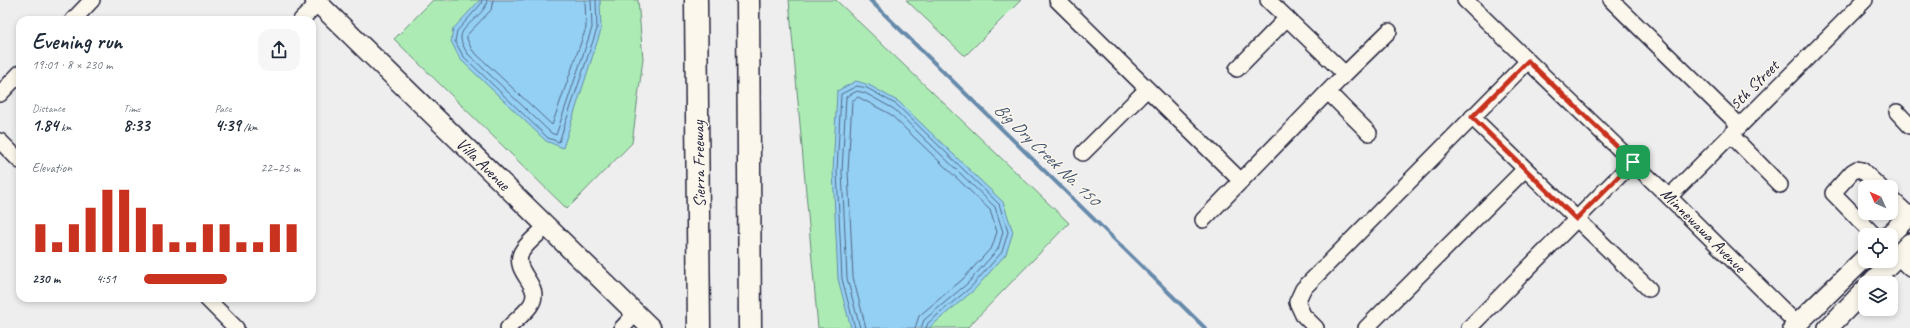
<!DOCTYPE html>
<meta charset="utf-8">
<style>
:root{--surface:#fff;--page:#f6f6f7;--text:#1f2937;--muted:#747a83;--accent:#c8321e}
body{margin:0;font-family:Caveat,sans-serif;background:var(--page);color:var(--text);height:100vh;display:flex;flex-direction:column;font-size:15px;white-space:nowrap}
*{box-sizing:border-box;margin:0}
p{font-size:13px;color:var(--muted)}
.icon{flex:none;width:22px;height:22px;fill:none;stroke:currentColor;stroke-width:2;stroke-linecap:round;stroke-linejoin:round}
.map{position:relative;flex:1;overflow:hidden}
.sheet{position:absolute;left:16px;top:16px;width:300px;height:286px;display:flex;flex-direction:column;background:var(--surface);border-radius:12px;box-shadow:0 2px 6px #0003}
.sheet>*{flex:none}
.needle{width:26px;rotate:315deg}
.tools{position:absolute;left:1858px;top:180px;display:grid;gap:8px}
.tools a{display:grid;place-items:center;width:40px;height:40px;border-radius:8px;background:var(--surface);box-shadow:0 2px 6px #0003;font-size:20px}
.pin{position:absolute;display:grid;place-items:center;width:34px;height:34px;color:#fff;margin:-17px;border-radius:8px;box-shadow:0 2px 6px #0006}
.round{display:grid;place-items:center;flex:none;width:42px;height:42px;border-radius:12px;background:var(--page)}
.summary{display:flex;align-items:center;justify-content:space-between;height:68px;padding:0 16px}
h1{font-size:22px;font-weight:700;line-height:30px}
.figures{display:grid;grid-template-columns:repeat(3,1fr);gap:6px;height:68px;padding:4px 16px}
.figures div{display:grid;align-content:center}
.figures b{font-size:17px;font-weight:700}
.figures small{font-size:11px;font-weight:400}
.figures p{font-size:11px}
.chart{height:112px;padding:8px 16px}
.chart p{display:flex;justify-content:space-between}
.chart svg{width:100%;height:72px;margin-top:4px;stroke:var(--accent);stroke-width:6}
ul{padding:0 16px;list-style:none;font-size:13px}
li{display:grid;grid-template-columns:64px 48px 1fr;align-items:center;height:30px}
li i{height:10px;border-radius:5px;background:var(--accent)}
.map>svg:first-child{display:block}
</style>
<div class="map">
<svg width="1910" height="328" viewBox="0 0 1910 328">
<rect width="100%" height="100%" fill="#efeeef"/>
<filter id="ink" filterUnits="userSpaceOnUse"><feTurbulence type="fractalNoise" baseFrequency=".025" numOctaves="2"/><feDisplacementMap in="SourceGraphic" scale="8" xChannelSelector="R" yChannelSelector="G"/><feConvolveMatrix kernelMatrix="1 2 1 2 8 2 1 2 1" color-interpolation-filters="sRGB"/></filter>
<g filter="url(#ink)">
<g fill="#acecb4" stroke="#678778">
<path d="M433,0H638L643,59L632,143L567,209L394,39Z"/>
<path d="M789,0H836L1069,223L967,328H818Z"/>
<path d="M906,0H1021L965,56Z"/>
</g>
<g fill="#94cff4" stroke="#668aaa">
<path d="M480,0H600L601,30L563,148L546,141L460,59L451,41L453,29Z"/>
<path d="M856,81L869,85L899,102L1003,202L1013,232L1006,254L974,290L929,328H851L838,279L833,171L837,91Z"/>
</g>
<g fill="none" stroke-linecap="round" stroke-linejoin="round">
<g stroke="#506785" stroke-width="1">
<path d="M482,0L481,4L457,31L455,41L463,56L548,138L559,142L597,29L596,0"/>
<path d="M487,0C487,15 460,25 461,38C461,43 465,49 467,53L551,133L556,135L592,28L591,0"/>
<path d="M493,0L491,10L467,35V39L472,50L552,125L586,28L585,0"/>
<path d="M855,328L842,279L837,171L841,94L857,86L867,88L897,105L999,204L1008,232L1002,252L971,287L928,323L926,328"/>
<path d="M860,328L847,278L842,171L846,97L857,91L865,93L894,109L995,207L1003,232L998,249L968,283L924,320L921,328"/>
<path d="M866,328L853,277L848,171L852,101L858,97L890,114L990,210L997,232L992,247L963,279L919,316L915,328"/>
</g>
<path stroke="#668aaa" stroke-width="4" d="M870,0L1205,328"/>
<defs>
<g id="minor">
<path d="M1057,0L1241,181L1345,74L1268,0"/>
<path d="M1465,0L1669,197L1797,324"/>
<path d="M1611,0L1740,126"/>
<path d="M73,20L92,0"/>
<path d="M301,20L318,3"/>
<path d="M1237,69L1287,18"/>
<path d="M1345,74L1389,31"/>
<path d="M1328,92L1369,133"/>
<path d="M0,94L20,73"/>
<path d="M1897,112L1910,126"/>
<path d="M1472,117L1649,289"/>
<path d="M1731,135L1780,185"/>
<path d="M0,141L20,161"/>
<path d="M1083,153L1147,89"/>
<path d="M1669,197L1865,0"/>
<path d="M1891,198L1909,215"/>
<path d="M1203,220L1241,181"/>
<path d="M1874,235L1833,193L1852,172L1857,169L1862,170L1880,187"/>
<path d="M1897,256L1910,269"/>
<path d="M207,299L236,328"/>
<path d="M508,328C515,321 524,314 530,306C545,286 512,273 521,253C526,243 539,234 547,226"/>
<path d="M622,328L636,313"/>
<path d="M1316,328L1303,315L1297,302L1303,289L1528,61"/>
<path d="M1366,328L1525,169"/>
<path d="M1469,328L1633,162"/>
</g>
<g id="major">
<path d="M315,0L651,328"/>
<path d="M1889,235L1910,215"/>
<path d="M1871,283L1910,243"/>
<path d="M1793,328L1865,258"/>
<path d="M1828,328L1865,290"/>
</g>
<g id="highway">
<path d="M696,0L699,328"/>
<path d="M748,0L750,328"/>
</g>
</defs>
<use href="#minor" stroke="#22223b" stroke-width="18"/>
<use href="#major" stroke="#22223b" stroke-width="22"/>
<use href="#highway" stroke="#22223b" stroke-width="25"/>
<use href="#minor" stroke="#fbf7ec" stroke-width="15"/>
<use href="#major" stroke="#fbf7ec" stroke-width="19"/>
<use href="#highway" stroke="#fbf7ec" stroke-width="22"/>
</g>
</g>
<g fill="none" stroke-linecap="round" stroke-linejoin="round" filter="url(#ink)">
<defs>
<path id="route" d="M1528,61L1633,162L1576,219L1472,117Z"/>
</defs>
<use href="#route" stroke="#fff" stroke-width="8"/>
<use href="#route" stroke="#c8321e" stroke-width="5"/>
</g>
<g text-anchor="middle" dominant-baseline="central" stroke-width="3" stroke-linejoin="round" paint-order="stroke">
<g font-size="17" fill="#22223b" stroke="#fbf7ec">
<text transform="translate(1754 85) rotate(-45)">5th Street</text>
<text transform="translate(483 164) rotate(44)">Villa Avenue</text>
<text transform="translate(699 164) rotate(-91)">Sierra Freeway</text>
<text transform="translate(1703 230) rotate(45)">Minnewawa Avenue</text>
</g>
<g font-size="18" font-style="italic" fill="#445672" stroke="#fbf7ec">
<text transform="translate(1047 154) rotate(44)">Big Dry Creek No. 150</text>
</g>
</g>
</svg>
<div class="tools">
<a><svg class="needle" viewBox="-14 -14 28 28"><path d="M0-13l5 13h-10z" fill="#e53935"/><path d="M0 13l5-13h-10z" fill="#747a83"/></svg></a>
<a><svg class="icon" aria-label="locate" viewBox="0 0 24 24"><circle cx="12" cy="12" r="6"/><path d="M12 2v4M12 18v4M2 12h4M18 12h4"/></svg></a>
<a><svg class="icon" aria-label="layers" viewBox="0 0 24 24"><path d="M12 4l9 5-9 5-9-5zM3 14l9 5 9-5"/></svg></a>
</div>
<div class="pin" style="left:1633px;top:162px;background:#1e9e55"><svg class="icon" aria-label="arrive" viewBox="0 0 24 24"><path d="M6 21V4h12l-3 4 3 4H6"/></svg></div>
<section class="sheet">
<div class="summary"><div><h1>Evening run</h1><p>19:01 · 8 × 230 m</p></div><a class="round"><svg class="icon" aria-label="share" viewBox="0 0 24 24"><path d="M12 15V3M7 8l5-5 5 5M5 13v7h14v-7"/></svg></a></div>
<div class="figures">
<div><p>Distance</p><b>1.84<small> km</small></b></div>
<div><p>Time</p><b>8:33</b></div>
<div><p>Pace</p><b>4:39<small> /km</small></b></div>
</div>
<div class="chart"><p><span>Elevation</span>22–25 m</p>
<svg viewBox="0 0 160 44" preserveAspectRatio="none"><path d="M5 44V27M15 44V38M25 44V27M35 44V17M45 44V6M55 44V6M65 44V17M75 44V27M85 44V38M95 44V38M105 44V27M115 44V27M125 44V38M135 44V38M145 44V27M155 44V27"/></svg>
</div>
<ul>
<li><b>230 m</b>4:51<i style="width:53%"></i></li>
</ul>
</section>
</div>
